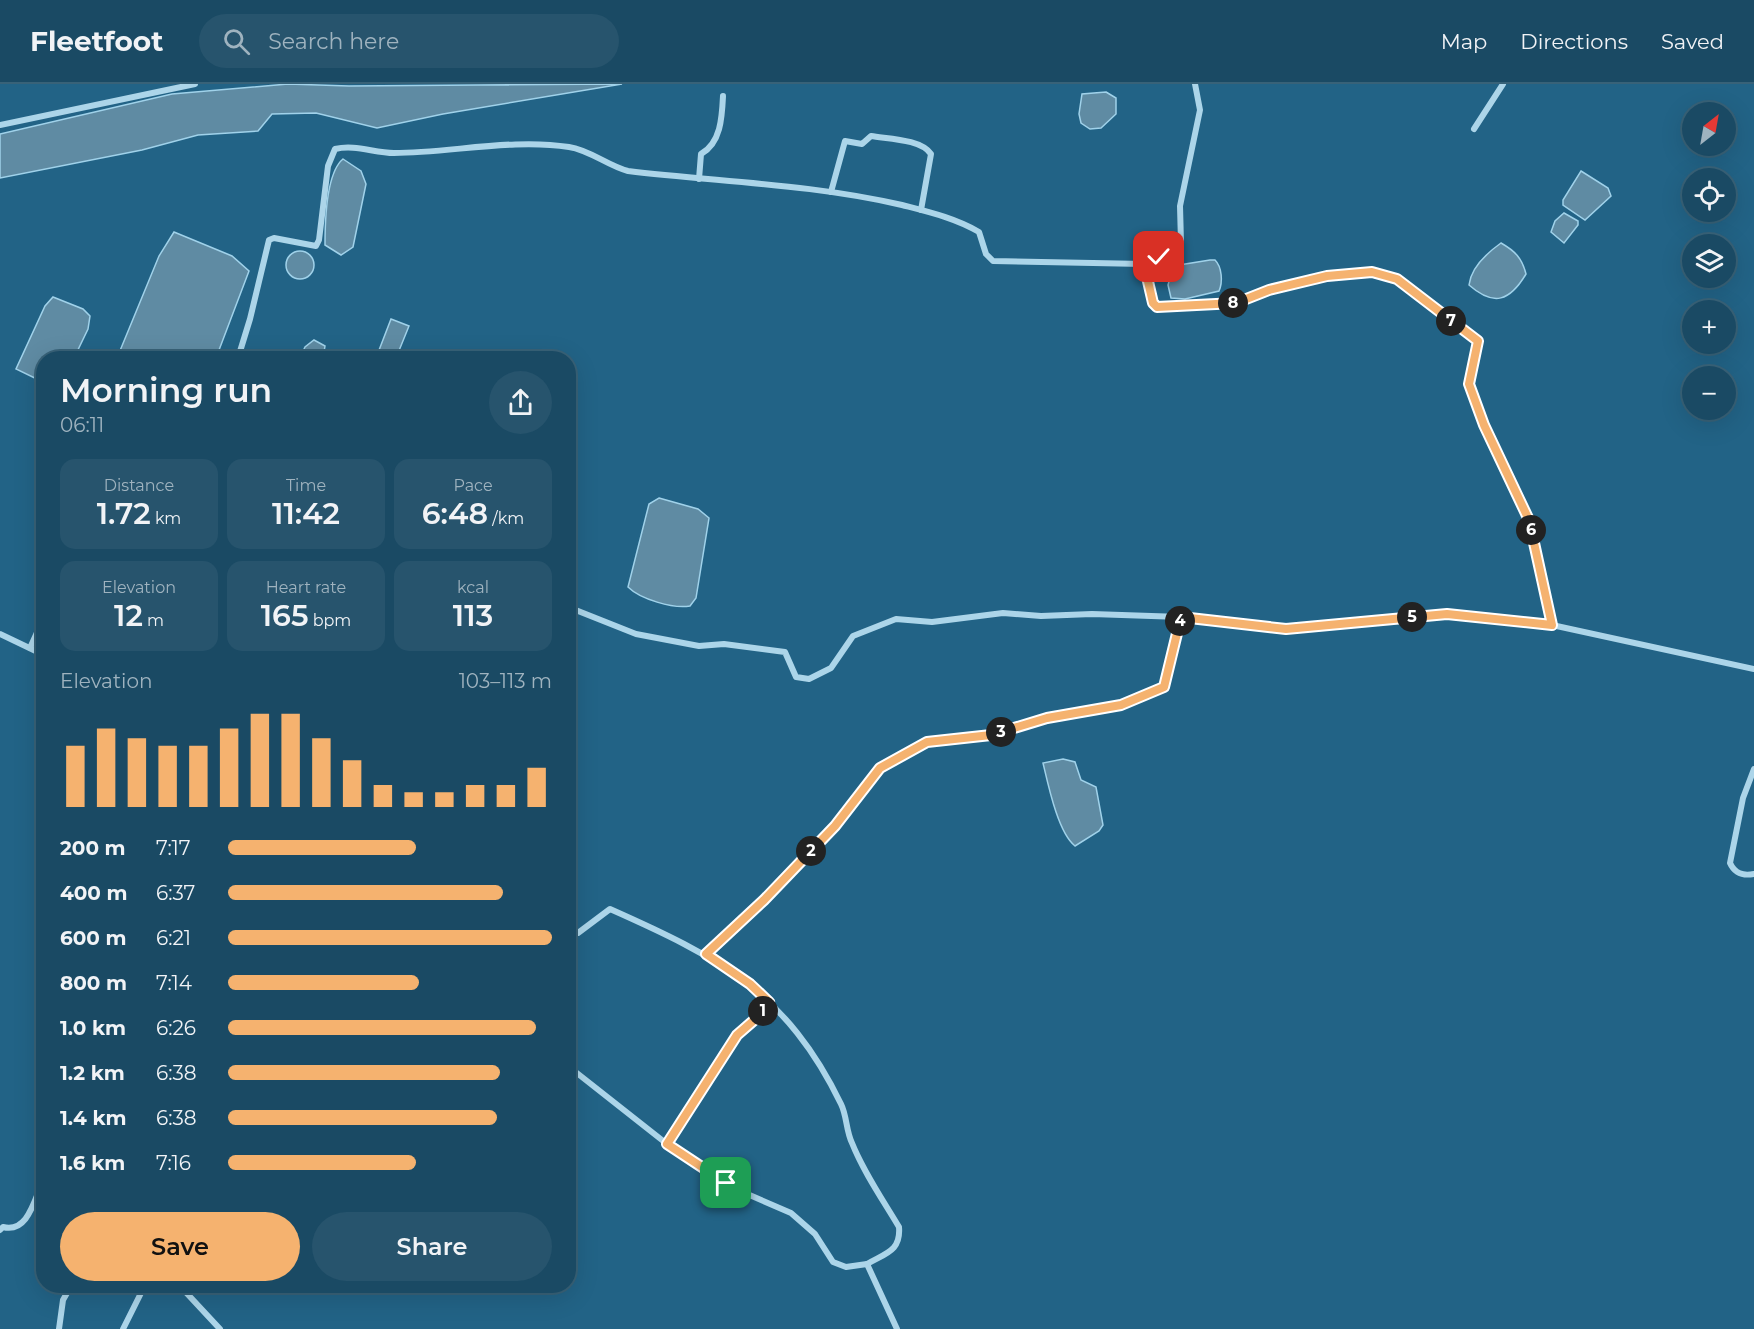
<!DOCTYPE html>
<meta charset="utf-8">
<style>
:root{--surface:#1a4a64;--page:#27546d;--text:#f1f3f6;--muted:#9fb3bf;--line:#386278;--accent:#f5b26f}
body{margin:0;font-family:Montserrat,sans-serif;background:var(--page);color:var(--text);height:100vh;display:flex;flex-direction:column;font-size:22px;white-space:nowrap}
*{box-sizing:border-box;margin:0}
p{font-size:20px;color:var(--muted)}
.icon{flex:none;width:33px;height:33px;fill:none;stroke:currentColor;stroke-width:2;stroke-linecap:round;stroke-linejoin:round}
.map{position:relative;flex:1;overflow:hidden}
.side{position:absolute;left:36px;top:267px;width:540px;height:942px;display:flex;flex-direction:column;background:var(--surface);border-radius:24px;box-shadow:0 6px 24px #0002,0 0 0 2px var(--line)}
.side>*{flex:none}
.needle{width:39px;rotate:31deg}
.tools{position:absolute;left:1682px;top:18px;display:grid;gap:12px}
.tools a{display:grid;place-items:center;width:54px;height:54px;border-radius:50%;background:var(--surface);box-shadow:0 6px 24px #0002,0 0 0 2px var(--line);font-size:30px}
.pin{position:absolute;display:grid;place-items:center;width:51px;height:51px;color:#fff;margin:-26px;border-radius:12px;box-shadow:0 3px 9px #0006}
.km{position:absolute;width:30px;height:30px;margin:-15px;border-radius:50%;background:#222;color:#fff;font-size:16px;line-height:30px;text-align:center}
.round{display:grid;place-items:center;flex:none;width:63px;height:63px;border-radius:32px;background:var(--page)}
.overview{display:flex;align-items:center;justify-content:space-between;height:102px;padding:0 24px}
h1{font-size:33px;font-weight:600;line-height:45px}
.metrics{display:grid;grid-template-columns:repeat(3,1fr);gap:9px;height:102px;padding:6px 24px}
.metrics div{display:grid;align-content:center;border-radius:15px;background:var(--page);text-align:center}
.metrics b{font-size:30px;font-weight:600}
.metrics small{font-size:16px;font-weight:400}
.metrics p{font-size:16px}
.chart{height:168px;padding:12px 24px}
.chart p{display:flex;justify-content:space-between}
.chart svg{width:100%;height:108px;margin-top:6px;stroke:var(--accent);stroke-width:6}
.cta{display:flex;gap:12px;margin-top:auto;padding:12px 24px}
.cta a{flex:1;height:69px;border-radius:36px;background:var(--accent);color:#111;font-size:24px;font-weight:600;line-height:69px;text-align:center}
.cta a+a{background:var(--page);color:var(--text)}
ul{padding:0 24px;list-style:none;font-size:20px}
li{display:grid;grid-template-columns:96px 72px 1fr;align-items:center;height:45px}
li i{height:15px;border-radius:8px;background:var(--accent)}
header{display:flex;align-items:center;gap:36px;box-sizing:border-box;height:84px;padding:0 30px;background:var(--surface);border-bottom:2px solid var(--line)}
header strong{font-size:28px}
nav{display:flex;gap:33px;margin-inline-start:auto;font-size:21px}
.search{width:420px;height:54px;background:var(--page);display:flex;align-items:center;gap:15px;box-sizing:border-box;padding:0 21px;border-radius:33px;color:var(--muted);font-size:22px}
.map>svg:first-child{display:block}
</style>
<header>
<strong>Fleetfoot</strong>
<div class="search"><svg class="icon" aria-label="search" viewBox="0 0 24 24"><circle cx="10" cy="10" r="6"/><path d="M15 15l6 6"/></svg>Search here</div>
<nav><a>Map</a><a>Directions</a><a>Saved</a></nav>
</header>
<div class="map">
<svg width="1754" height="1245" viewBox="0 0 1754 1245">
<rect width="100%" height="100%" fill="#226386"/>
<g fill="#5f8ba3" stroke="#a0d2ea" stroke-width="1.5">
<path d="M288,0L349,2L622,0L443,30L377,44L316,29L272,30L258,47L198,51L142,66L0,94V50L172,10Z"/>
<path d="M1106,8L1116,14V30L1101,44L1090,45L1081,39L1079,30L1082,10Z"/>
<path d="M343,75L361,87L366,100L353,163L341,171L325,161C325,140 326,89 343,75Z"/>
<path d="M1581,87L1608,104L1611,112L1585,136L1563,121V116Z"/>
<path d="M1564,129L1578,137V141L1564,159L1551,148L1555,137Z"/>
<path d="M174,148L232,172L249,187L216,274H117L159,172Z"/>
<path d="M1501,159C1515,167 1522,174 1526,190C1510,217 1494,223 1469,201C1471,183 1487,169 1501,159Z"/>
<circle cx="300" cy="181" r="14"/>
<path d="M1210,176H1215C1222,183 1223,198 1219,207L1185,215L1171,214L1168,201L1173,182Z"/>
<path d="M53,213L83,225L90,232L88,245L74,274H44L43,298L16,285L45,222Z"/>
<path d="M391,235L409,242L396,274H376Z"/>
<path d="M314,256L325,262L323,274H300L305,263Z"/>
<path d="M659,414L698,425L709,434L696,514L690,522C673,525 640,515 628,503L649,420Z"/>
<path d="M1063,675L1075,678L1081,696L1096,703L1103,741L1099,747L1075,762C1058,749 1048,700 1043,679Z"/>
</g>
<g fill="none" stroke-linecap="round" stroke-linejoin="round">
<g stroke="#acd5e9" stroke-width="6">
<path d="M0,41L195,0"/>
<path d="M1474,45L1503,0"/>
<path d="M699,95L701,70C721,59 722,33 723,12"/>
<path d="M831,108L845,57L862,60L871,52C888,55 921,55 931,70L921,126"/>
<path d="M1144,180L1153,219L1157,223L1165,224L1235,219L1269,206L1327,192L1372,188L1397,195L1478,257L1469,300L1484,341L1529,437L1552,541"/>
<path d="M238,274L250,235L269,156L274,154L316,162L319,156L328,82L335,65C355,60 374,69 394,69C450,69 513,54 569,63C590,66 608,82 628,87C719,98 812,100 902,121C929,128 955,134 979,148L986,170L993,177L1144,180L1178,167L1181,159L1180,122L1200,26L1195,0"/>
<path d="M568,523L636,550L699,562L724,560L785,568L796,593L809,595L831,584L853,552L896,535L932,538L1003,529L1041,532L1092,530L1181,533"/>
<path d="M0,550L44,571"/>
<path d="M30,564L44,533"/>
<path d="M1754,685L1743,714L1730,779C1735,790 1743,792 1754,790"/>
<path d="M568,844L578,849L610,825C718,873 787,908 841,1020C847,1032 846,1047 852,1059C864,1089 883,1116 899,1143C901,1167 886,1169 867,1180L897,1245"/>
<path d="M706,870L764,816L835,742L880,684L927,658L991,651L1047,634L1121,621L1164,603L1181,533L1286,545L1447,530L1552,541L1754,585"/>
<path d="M568,982L667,1060L737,951L760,931L769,918"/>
<path d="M667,1060L738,1106L791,1129L815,1150L833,1178L846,1183L867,1180"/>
<path d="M0,1146L3,1143C29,1150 35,1112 44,1095"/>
<path d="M180,1202L220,1245"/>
<path d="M59,1245L63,1216L71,1202"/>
<path d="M123,1245L143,1205L139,1202"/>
</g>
</g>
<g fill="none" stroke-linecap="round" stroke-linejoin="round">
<defs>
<path id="route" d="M726,1099L667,1060L737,951L760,931L769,918L750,900L706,870L764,816L835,742L880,684L927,658L991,651L1047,634L1121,621L1164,603L1181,533L1286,545L1447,530L1552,541L1529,436L1484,341L1469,300L1478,257L1397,195L1372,188L1327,192L1269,206L1236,219L1157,223L1153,219L1144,180L1159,173"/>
</defs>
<use href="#route" stroke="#fff" stroke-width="12"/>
<use href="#route" stroke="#f5b26f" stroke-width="8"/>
</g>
</svg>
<div class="tools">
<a><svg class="needle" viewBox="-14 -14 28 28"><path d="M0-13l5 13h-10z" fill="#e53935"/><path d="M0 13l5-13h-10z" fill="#9fb3bf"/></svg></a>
<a><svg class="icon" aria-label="locate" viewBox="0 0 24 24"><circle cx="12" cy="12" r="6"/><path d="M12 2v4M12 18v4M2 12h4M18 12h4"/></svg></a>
<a><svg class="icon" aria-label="layers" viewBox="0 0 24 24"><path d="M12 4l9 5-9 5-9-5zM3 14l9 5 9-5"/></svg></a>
<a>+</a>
<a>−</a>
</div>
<div class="pin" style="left:726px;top:1099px;background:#1e9e55"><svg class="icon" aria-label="arrive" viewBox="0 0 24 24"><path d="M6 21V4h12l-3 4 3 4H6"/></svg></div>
<div class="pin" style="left:1159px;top:173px;background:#d93025"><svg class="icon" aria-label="check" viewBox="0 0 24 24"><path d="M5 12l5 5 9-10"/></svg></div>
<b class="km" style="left:763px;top:927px">1</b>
<b class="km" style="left:811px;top:767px">2</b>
<b class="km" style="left:1001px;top:648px">3</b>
<b class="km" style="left:1180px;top:537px">4</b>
<b class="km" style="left:1412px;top:533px">5</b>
<b class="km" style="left:1531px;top:446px">6</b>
<b class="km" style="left:1451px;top:237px">7</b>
<b class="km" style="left:1233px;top:219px">8</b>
<section class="side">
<div class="overview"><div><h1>Morning run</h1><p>06:11</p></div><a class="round"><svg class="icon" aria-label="share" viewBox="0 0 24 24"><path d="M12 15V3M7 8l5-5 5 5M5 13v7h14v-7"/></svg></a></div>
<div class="metrics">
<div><p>Distance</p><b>1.72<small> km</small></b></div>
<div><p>Time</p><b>11:42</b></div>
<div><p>Pace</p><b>6:48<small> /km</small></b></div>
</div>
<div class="metrics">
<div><p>Elevation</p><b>12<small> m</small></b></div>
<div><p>Heart rate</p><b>165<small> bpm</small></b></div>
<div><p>kcal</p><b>113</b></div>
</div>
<div class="chart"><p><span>Elevation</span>103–113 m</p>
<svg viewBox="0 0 160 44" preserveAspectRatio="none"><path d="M5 44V19M15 44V12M25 44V16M35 44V19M45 44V19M55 44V12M65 44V6M75 44V6M85 44V16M95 44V25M105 44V35M115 44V38M125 44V38M135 44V35M145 44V35M155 44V28"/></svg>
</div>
<ul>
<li><b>200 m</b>7:17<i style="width:58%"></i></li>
<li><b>400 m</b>6:37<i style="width:85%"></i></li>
<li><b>600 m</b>6:21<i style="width:100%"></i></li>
<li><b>800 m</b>7:14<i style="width:59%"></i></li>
<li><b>1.0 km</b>6:26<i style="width:95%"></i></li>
<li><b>1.2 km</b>6:38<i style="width:84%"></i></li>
<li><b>1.4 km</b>6:38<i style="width:83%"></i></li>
<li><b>1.6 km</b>7:16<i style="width:58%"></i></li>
</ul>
<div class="cta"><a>Save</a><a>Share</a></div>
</section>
</div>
